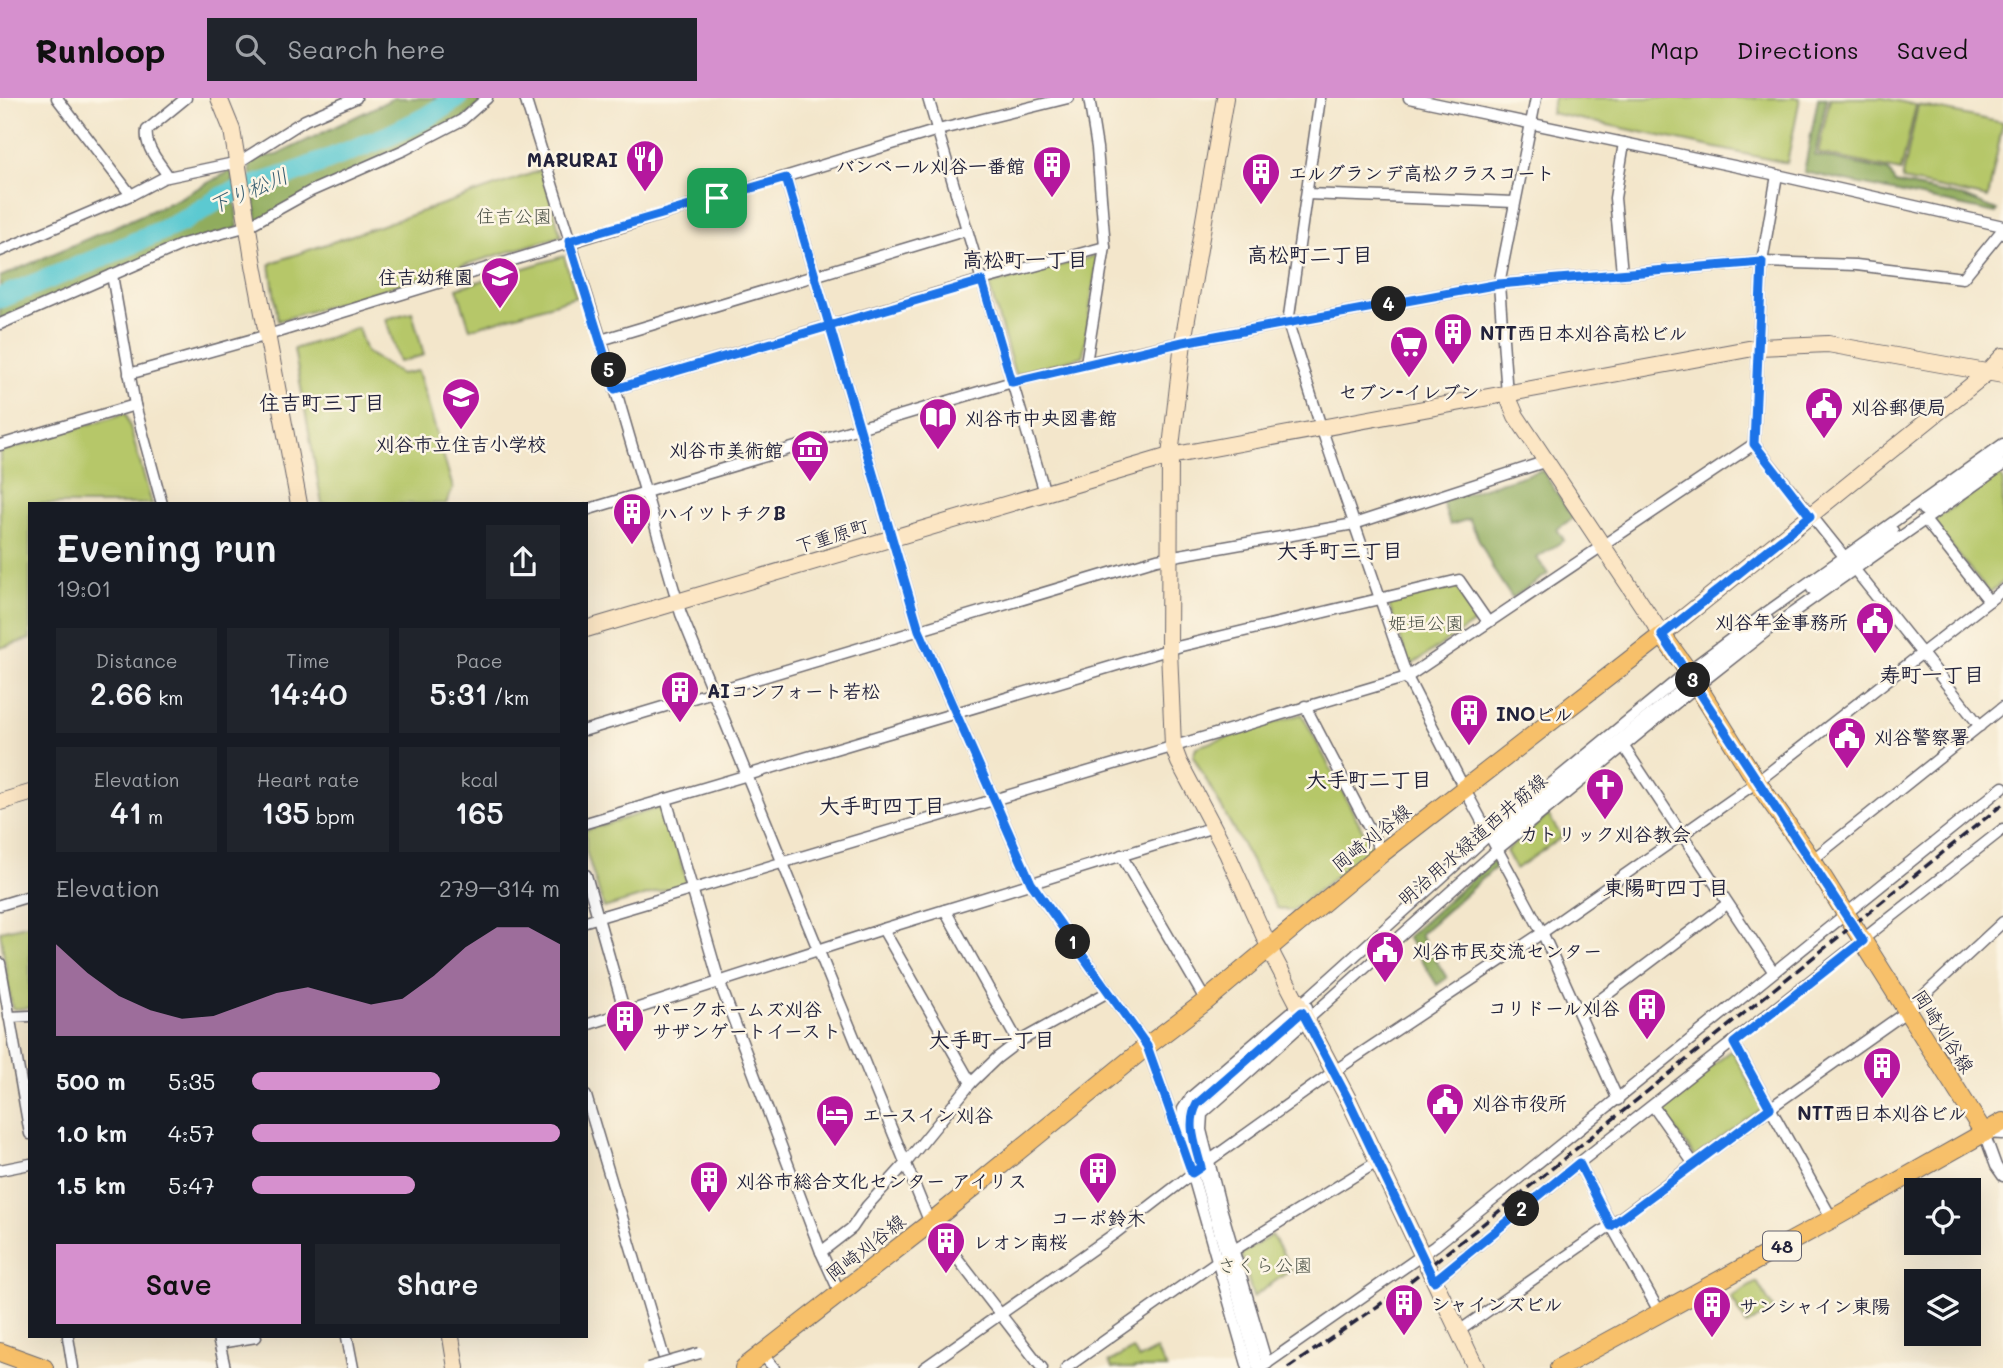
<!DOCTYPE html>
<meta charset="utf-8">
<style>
:root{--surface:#171b24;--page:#20242c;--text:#f1f3f6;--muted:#9ea1a6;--accent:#d690ce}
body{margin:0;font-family:Mali,"Klee One",sans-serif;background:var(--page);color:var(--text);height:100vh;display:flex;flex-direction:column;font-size:26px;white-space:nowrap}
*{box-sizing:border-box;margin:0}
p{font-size:23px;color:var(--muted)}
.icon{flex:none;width:38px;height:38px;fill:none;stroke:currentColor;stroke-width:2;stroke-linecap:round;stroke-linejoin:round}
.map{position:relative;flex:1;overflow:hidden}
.details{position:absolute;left:28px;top:404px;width:560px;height:836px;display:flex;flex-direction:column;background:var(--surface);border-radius:0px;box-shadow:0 7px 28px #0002}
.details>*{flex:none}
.fabs{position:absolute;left:1904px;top:1080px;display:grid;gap:14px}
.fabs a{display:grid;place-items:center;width:77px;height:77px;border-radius:0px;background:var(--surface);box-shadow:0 7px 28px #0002;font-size:35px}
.pin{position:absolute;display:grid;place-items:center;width:60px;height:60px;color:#fff;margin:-30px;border-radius:14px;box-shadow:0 4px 10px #0006}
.km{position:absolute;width:35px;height:35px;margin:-18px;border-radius:50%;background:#222;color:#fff;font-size:19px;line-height:35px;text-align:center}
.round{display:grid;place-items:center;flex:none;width:74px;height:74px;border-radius:0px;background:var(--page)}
.overview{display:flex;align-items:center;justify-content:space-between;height:119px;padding:0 28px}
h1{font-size:38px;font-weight:600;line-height:52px}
.stats{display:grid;grid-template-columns:repeat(3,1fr);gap:10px;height:119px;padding:7px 28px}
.stats div{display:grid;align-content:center;border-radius:0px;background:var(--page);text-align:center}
.stats b{font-size:30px;font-weight:600}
.stats small{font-size:19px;font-weight:400}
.stats p{font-size:19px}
.chart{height:196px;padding:14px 28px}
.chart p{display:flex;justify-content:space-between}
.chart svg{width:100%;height:126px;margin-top:7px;fill:var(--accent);opacity:.7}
.cta{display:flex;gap:14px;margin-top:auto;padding:14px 28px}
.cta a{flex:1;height:80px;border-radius:0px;background:var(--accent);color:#111;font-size:28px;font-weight:600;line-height:80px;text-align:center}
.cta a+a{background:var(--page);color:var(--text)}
ul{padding:0 28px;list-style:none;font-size:23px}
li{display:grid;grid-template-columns:112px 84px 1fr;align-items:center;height:52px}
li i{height:18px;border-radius:9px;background:var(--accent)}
header{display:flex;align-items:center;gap:42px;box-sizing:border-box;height:98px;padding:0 35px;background:var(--accent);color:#111}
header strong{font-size:33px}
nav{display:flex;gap:38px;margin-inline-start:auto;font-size:24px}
.search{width:490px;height:63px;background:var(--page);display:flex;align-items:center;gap:18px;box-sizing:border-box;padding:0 24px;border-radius:0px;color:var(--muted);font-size:26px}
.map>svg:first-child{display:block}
</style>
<header>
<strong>Runloop</strong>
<div class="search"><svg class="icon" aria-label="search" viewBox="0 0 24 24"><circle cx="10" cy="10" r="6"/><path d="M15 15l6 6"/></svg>Search here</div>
<nav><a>Map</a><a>Directions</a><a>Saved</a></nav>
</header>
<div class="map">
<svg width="2003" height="1270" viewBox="0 0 2003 1270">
<rect width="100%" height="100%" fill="#fcf5e5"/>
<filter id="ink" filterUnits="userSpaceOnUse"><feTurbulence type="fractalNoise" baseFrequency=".0143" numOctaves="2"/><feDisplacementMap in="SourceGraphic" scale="14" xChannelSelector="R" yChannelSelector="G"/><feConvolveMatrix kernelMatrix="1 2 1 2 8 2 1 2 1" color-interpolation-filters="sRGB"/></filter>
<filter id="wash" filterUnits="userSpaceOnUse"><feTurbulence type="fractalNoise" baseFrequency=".00686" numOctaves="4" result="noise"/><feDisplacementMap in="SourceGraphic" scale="28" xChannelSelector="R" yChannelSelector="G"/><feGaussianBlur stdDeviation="1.57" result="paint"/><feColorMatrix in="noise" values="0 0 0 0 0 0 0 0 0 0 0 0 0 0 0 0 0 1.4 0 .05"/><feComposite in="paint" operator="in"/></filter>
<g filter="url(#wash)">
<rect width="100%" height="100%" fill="#f3e6cb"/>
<g fill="#b6c769" stroke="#6c7452" stroke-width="2">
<path d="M1554,0H1800L1787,65L1551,15Z"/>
<path d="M1830,0H1883L1916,7L1901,73L1818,55Z"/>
<path d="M1918,7L2003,25L1988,100L1902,82Z"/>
<path d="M542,72L561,138L278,223L270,166L274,164Z"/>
<path d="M1098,157L1083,258L1015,277L989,187Z"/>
<path d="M564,158L576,199L470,231L457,190Z"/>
<path d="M412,214L424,257L399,264L386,221Z"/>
<path d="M358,230L366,254L401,276L418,273L453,390L446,406H322L294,251Z"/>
<path d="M126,315L152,406H30V541L0,550V354Z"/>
<path d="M1999,377L2003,383V484L1989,495L1932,424Z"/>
<path d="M1457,489L1478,522L1410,568L1388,505Z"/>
<path d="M1302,616L1372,750L1292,813L1277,810L1193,658L1196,649Z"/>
<path d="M665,708L687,785L604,810L586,753V732Z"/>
<path d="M1548,717L1562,739L1516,771L1506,753Z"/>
<path d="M30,826V910L12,911L0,833Z"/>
<path d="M1732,952L1763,1010L1695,1059L1660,1010Z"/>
<path d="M1272,1137L1292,1171L1253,1199L1241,1156Z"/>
<path d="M1757,1184L1774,1212L1747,1227L1731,1199Z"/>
<path d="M1133,1251L1139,1261L1156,1252L1167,1270H1112L1109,1264Z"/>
</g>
<g fill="#90ac5d" stroke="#59674c" stroke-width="2">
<path d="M394,0H487L462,22L257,123L249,61L277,57Z"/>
<path d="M1818,0H1827L1815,57L1889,73L1895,85L1964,99L1997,112L1996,115L1804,74Z"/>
<path d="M232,72L238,130L183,146L0,226V179L176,102Z"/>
<path d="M1542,372L1573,420L1557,431L1564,442L1537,460L1548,476L1512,500L1494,473L1469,421L1450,427L1442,403Z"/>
<path d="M1493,762L1497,768L1420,836L1447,880L1437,887L1407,839Z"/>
</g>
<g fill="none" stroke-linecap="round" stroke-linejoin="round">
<path stroke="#5cc9d1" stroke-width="21" d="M0,200L95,162L181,124L226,97L291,76L388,38L425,20L457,0"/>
</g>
</g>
<g filter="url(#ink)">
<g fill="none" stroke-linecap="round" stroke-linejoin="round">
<defs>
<g id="street">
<path d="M57,0L131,97"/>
<path d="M525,0L601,242L681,516L930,1125L1042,1270"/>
<path d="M928,0L1045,395"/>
<path d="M1320,0L1288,225L1321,329L1407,579L1465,692L1542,834L1618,1002"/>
<path d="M1409,0L1777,77L2003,128"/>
<path d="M168,78C160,65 144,49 147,32L186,0"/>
<path d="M786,80L919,532L1031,785L1147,948L1178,1035"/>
<path d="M1307,96L1514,104"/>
<path d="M0,153L131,97L163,80L239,64L305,22L356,0"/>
<path d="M1622,175L1615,100L1624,45"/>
<path d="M0,226L112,177"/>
<path d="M601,242L967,132"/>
<path d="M1086,265L1105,149L1097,50L1089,0"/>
<path d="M129,276L268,237L938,32L1068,0"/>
<path d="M615,291L982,182L1105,149"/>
<path d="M1507,297L1499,186L1536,0"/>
<path d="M1754,346L1762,164L1777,77"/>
<path d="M0,347L135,307"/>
<path d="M162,406L135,307L112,177L183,146L248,128L311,93L404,52L462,22L487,0"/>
<path d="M586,412L1012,284L1086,265L1183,244L1499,186L1762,164L1856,167L1963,180L2003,131"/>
<path d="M1923,412L2003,356"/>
<path d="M1925,422L1989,503"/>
<path d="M1812,491L1893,433"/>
<path d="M1305,608L1382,755"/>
<path d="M586,632L1157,461L1354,426L1547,363"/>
<path d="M1624,649L1773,873"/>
<path d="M666,701L719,883L821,1154L840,1195"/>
<path d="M586,725L1181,548L1459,482L1488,524"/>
<path d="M1494,743L1768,522"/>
<path d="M1121,757L1206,903"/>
<path d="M1812,762L2003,609"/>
<path d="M586,777L625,915"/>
<path d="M0,807L30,798"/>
<path d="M945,812L1018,944"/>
<path d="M586,823L1407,579L1754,346L1980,628"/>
<path d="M883,831L971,985"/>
<path d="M0,865L30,1036"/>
<path d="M1580,917L1727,806"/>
<path d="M9,919L30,918"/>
<path d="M586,927L883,831L1214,729"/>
<path d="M1734,945L1832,1121"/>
<path d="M586,998L667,1270"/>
<path d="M1653,1008L1694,1066"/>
<path d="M2003,1036L1984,1035L1996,1068L2003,1078"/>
<path d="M1579,1065L1611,1127L1660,1215"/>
<path d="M0,1072L30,1066"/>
<path d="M821,1154L852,1130L867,1108L905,1066L971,985L997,960L1018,944L1108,894"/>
<path d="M1434,1183L1579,1065L2003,731"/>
<path d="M1459,1233L1611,1127L1770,1010L1906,914L2003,824"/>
<path d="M68,1239L73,1270"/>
<path d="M218,1239L225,1270"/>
<path d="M347,1239L353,1270"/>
<path d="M219,1245L256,1239"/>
<path d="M762,1256L774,1270"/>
<path d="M1267,1266L1219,1103L1201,1032L1202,1016L1498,751L1697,588L1768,532L2003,367"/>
<path d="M1262,1269L1435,1148L2003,689"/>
<path d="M924,1270L1114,1136L1210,1062L1333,974L1536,839L1757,684L2003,492"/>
<path d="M1066,1270L1226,1157L1377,1064"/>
<path d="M1248,1270L1192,1075L1181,1026L1183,1011L1191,999L1309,899L1490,736L1688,573L1767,514L2003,346"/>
<path d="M1258,1270L1201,1069C1196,1048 1186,1026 1197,1006L1307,909"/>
</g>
<g id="secondary">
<path d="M219,0L232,32L254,167L299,406"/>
<path d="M1225,0L1183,244L1170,358L1169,552L1173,648L1179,664L1227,755L1274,860L1348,1001L1476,1270"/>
<path d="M1507,297L1516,318L1662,537L1988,274L2003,258"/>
<path d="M586,531L1170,358L1759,249L1828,246L2003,277"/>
<path d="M0,704L30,695"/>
<path d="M451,1239L456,1270"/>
</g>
<g id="primary">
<path d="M0,1254L44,1270"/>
<path d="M744,1270L930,1125L1147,948L1206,903L1382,755L1662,537L1688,573L1757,684L1812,762L1984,1035"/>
<path d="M1559,1270L1832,1121L2003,1024"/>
</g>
</defs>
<use href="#street" stroke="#6b676d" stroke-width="13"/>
<use href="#secondary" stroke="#6b676d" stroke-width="18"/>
<use href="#primary" stroke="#6b676d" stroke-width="20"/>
<use href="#street" stroke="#fff" stroke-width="10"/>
<use href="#secondary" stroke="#fce6c4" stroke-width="16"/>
<use href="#primary" stroke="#f7c06b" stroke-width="18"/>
<path stroke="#22223b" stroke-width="3.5" stroke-dasharray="10 5" stroke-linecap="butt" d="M1288,1270L1378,1208L1477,1131L2003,706"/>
<defs>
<path id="street-bridge" d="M648,1270L700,1255"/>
</defs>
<use href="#street-bridge" stroke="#6b676d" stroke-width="13" stroke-linecap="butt"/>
<use href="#street-bridge" stroke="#fff" stroke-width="10"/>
</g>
</g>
<g fill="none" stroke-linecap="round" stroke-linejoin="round" filter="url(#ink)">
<defs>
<path id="route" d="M717,100L786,80L919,532L1031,785L1147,948L1192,1075L1201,1069C1196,1048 1186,1026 1197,1006L1302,914L1348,1001L1434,1183L1579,1065L1611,1128L1770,1010L1734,945L1863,843C1796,741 1728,639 1662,537L1810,418L1754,346L1762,164L1499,186L1183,244L1012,284L982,183L615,291L569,143L717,100"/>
</defs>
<use href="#route" stroke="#fff" stroke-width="14"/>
<use href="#route" stroke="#1a73e8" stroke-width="9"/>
</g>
<defs>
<symbol id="restaurant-pin" viewBox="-11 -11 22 30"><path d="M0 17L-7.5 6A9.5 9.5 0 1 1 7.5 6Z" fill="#b5179e" stroke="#fcf5e5"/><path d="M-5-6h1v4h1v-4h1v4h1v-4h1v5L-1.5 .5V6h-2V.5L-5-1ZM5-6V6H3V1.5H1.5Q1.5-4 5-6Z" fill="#fff"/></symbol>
<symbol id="building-pin" viewBox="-11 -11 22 30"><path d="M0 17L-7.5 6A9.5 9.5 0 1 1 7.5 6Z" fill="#b5179e" stroke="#fcf5e5"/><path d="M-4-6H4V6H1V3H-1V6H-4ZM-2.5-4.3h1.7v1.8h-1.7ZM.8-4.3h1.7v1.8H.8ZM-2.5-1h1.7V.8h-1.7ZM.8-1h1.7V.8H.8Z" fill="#fff"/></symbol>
<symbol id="school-pin" viewBox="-11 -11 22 30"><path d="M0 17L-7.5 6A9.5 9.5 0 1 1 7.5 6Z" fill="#b5179e" stroke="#fcf5e5"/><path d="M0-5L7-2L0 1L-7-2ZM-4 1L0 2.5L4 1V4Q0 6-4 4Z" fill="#fff"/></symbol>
<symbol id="supermarket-pin" viewBox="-11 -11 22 30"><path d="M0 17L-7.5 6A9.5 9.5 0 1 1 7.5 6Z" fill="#b5179e" stroke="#fcf5e5"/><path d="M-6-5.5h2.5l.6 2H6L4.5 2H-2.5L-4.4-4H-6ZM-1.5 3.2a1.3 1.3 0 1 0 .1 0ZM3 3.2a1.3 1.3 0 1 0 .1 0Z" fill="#fff"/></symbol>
<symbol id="civic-pin" viewBox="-11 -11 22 30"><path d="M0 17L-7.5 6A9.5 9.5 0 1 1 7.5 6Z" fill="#b5179e" stroke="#fcf5e5"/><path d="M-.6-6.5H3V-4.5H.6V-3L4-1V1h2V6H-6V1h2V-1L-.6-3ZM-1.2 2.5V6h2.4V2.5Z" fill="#fff"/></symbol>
<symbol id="library-pin" viewBox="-11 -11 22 30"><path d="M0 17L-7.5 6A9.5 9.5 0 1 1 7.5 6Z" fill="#b5179e" stroke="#fcf5e5"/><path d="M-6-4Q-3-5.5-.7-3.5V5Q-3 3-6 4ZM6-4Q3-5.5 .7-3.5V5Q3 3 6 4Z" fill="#fff"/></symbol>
<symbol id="museum-pin" viewBox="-11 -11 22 30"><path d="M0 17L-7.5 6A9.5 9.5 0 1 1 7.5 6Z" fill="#b5179e" stroke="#fcf5e5"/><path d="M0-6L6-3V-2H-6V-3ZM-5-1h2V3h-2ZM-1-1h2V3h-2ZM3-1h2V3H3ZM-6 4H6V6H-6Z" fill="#fff"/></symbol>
<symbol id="church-pin" viewBox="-11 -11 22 30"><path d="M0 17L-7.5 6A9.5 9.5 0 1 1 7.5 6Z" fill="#b5179e" stroke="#fcf5e5"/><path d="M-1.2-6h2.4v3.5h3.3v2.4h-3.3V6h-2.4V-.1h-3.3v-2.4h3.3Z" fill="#fff"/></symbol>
<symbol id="hotel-pin" viewBox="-11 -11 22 30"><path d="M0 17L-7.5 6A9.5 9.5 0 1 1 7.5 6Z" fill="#b5179e" stroke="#fcf5e5"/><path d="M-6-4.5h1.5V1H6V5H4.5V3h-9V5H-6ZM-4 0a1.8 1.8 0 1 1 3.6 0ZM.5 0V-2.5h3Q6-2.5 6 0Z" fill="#fff"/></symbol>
</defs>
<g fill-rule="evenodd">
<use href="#restaurant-pin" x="623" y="39" width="44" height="60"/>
<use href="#building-pin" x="1030" y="45" width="44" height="60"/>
<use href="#building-pin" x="1239" y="52" width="44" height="60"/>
<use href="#school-pin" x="478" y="156" width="44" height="60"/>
<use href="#building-pin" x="1431" y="212" width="44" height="60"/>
<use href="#supermarket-pin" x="1387" y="225" width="44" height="60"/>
<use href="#school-pin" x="439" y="277" width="44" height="60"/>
<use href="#civic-pin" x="1802" y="286" width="44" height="60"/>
<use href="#library-pin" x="916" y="297" width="44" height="60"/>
<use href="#museum-pin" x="788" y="329" width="44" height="60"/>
<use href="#building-pin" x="610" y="392" width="44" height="60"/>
<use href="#civic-pin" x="1853" y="501" width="44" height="60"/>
<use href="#building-pin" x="658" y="570" width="44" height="60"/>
<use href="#building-pin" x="1447" y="593" width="44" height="60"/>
<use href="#civic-pin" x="1825" y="616" width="44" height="60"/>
<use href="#church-pin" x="1583" y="667" width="44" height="60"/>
<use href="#civic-pin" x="1363" y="830" width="44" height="60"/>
<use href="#building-pin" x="1625" y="887" width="44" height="60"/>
<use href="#building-pin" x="603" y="899" width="44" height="60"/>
<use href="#building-pin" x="1860" y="946" width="44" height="60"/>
<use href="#civic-pin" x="1423" y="982" width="44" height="60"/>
<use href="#hotel-pin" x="813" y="994" width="44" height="60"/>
<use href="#building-pin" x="1076" y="1051" width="44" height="60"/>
<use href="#building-pin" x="687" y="1060" width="44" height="60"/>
<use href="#building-pin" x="924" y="1121" width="44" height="60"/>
<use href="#building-pin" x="1382" y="1183" width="44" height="60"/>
<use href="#building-pin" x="1690" y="1185" width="44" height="60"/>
</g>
<g text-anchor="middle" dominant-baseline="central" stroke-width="5" stroke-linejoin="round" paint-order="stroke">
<rect fill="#fcf5e5" stroke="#63616e" stroke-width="2" x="1763" y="1133.5" width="38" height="29" rx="5"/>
<g font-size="18" font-weight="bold" fill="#22223b">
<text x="1782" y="1148">48</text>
</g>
<g font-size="19" font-weight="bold" fill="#22223b" stroke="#fcf5e5" text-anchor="start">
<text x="618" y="61" text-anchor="end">MARURAI</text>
<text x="1025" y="67" text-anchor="end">バンベール刈谷一番館</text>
<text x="1288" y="74">エルグランデ高松クラスコート</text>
<text x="473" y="178" text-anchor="end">住吉幼稚園</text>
<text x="1480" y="234">NTT西日本刈谷高松ビル</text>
<text x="1409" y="293" text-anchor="middle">セブン-イレブン</text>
<text x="1851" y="308">刈谷郵便局</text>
<text x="965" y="319">刈谷市中央図書館</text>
<text x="461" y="345" text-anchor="middle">刈谷市立住吉小学校</text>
<text x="783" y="351" text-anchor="end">刈谷市美術館</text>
<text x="659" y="414">ハイツトチクB</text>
<text x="1848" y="523" text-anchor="end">刈谷年金事務所</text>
<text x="707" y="592">AIコンフォート若松</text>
<text x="1496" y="615">INOビル</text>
<text x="1874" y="638">刈谷警察署</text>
<text x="1605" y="735" text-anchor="middle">カトリック刈谷教会</text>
<text x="1412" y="852">刈谷市民交流センター</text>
<text x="1620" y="909" text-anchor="end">コリドール刈谷</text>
<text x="652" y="910">パークホームズ刈谷<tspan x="652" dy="22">サザンゲートイースト</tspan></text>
<text x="1472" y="1004">刈谷市役所</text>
<text x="1882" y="1014" text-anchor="middle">NTT西日本刈谷ビル</text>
<text x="862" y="1016">エースイン刈谷</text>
<text x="736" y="1082">刈谷市総合文化センター アイリス</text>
<text x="1098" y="1119" text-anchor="middle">コーポ鈴木</text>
<text x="973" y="1143">レオン南桜</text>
<text x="1431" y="1205">シャインズビル</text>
<text x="1739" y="1207">サンシャイン東陽</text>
</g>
<g font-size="19" fill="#4e5449" stroke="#fcf5e5">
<text x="514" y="117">住吉公園</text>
<text x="1426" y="524">姫垣公園</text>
<text x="1265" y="1166">さくら公園</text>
</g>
<g font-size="19" fill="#22223b" stroke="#fcf5e5">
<text transform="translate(832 437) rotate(-17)">下重原町</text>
<text transform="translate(1371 739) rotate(-39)">岡崎刈谷線</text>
<text transform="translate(1472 741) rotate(-41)">明治用水緑道西井筋線</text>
<text transform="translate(1944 933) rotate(57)">岡崎刈谷線</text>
<text transform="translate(865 1149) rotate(-38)">岡崎刈谷線</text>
</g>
<g font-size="21" font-style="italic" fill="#365c70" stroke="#fcf5e5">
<text transform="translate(248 92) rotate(-23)">下り松川</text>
</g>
<g font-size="21" font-weight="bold" fill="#22223b" stroke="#fcf5e5">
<text x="1310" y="155">高松町二丁目</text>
<text x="1025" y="160">高松町一丁目</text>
<text x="322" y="303">住吉町三丁目</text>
<text x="1340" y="451">大手町三丁目</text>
<text x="1932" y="575">寿町一丁目</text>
<text x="1369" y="680">大手町二丁目</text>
<text x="882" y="706">大手町四丁目</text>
<text x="1666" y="788">東陽町四丁目</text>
<text x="992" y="940">大手町一丁目</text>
</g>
</g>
</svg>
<div class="fabs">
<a><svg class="icon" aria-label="locate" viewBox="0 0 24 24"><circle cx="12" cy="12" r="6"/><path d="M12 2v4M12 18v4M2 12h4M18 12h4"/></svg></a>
<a><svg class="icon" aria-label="layers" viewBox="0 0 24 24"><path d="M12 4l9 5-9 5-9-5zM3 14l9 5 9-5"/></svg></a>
</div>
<div class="pin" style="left:717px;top:100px;background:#1e9e55"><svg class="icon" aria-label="arrive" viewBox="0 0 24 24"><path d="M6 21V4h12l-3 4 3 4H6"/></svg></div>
<b class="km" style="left:1073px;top:844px">1</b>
<b class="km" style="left:1522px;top:1111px">2</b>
<b class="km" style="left:1693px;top:582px">3</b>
<b class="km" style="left:1389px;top:206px">4</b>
<b class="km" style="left:609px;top:272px">5</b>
<section class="details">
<div class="overview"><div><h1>Evening run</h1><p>19:01</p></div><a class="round"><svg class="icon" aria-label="share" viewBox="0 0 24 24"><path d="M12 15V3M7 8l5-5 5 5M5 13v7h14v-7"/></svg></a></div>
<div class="stats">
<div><p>Distance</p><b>2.66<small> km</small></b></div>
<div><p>Time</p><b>14:40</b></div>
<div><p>Pace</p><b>5:31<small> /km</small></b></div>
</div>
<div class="stats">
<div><p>Elevation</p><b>41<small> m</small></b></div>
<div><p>Heart rate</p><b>135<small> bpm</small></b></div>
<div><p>kcal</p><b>165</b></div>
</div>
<div class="chart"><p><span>Elevation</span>279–314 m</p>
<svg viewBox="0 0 160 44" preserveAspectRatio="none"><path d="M0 44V12L10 22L20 30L30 35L40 38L50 37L60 33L70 29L80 27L90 30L100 33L110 31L120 23L130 13L140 6L150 6L160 12V44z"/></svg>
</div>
<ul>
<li><b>500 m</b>5:35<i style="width:61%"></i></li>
<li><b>1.0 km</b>4:57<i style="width:100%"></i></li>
<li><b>1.5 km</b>5:47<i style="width:53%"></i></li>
</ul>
<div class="cta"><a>Save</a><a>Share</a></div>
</section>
</div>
